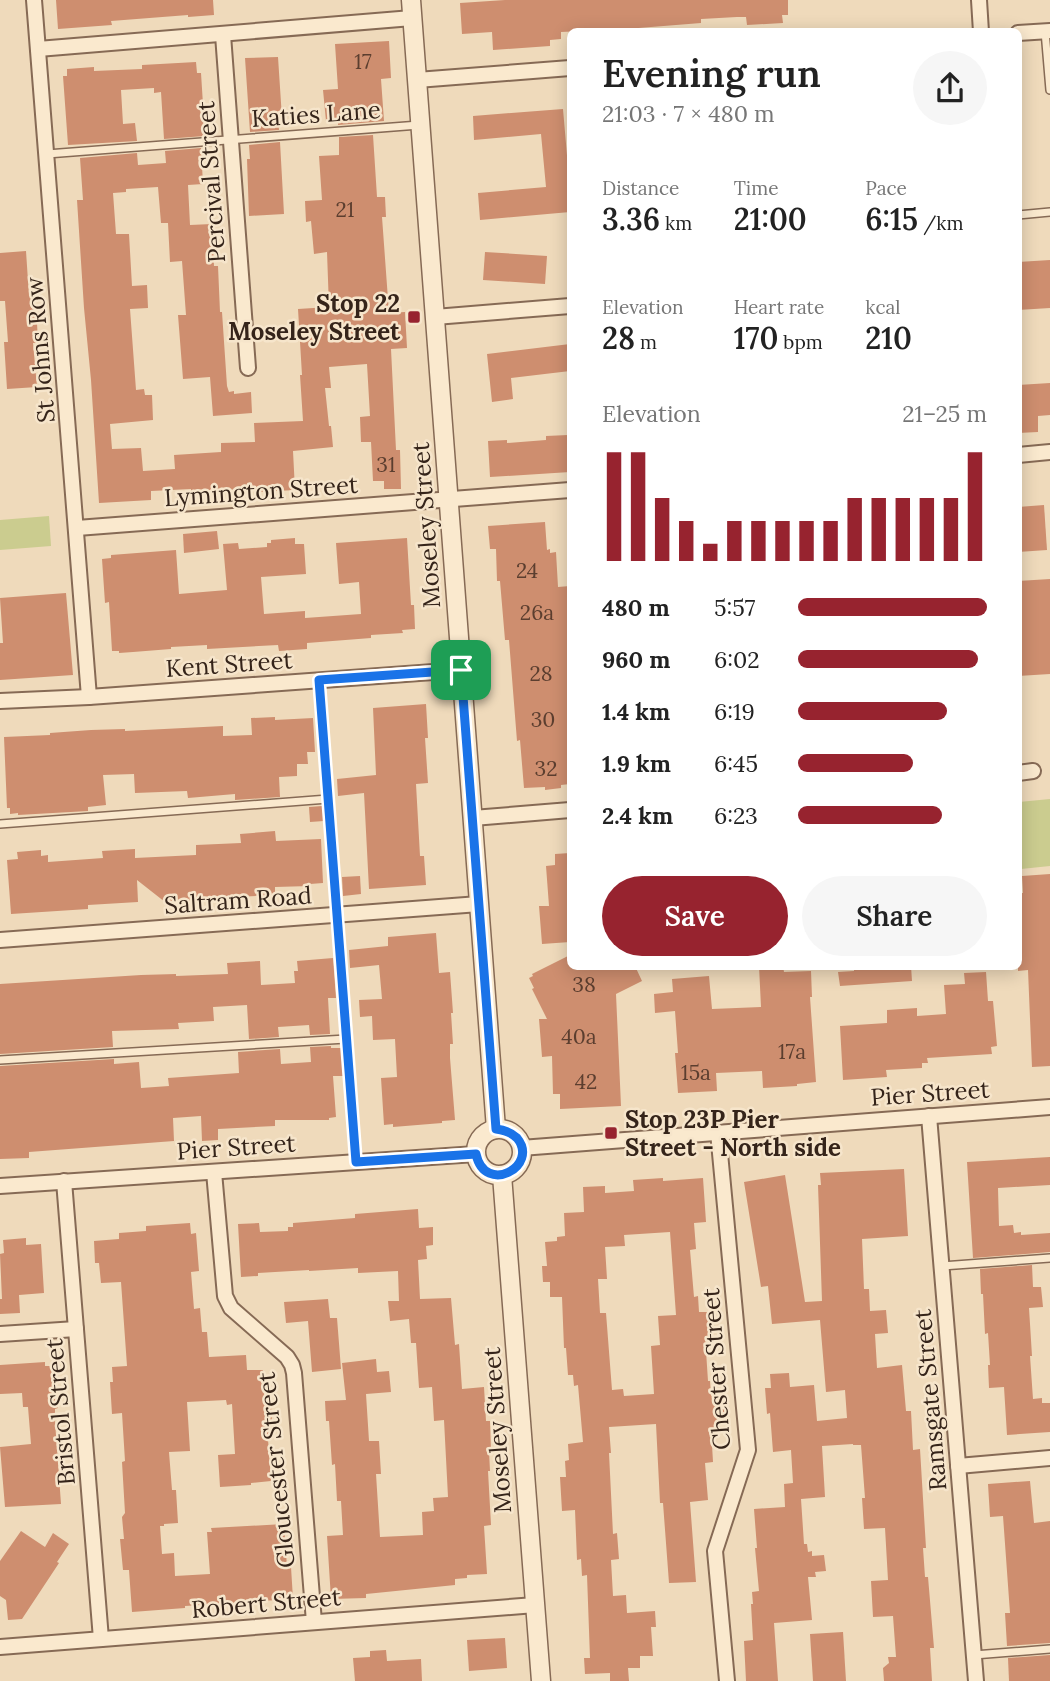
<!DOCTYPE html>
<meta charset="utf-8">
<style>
:root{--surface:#fff;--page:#f6f6f6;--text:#222;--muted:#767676;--accent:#97232f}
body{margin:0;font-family:Lora,serif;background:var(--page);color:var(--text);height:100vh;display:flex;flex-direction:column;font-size:26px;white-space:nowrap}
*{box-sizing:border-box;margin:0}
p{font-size:23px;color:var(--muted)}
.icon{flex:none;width:38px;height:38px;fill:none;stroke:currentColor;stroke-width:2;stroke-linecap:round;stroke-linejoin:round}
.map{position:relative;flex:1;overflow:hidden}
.side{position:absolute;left:567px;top:28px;width:455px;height:942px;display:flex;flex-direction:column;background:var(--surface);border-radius:10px;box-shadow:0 4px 18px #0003}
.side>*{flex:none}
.pin{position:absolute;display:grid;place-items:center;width:60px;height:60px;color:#fff;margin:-30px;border-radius:14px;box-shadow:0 4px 10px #0006}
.round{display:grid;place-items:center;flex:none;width:74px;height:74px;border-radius:37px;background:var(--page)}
.overview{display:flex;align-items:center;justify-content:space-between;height:119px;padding:0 35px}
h1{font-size:38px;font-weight:600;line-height:52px}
.stats{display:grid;grid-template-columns:repeat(3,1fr);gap:10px;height:119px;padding:7px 35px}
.stats div{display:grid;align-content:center}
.stats b{font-size:30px;font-weight:600}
.stats small{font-size:19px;font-weight:400}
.stats p{font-size:19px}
.chart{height:196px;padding:14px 35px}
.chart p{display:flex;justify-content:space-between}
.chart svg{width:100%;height:126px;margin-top:7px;stroke:var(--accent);stroke-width:6}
.action{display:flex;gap:14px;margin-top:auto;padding:14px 35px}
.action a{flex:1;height:80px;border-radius:42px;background:var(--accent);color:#fff;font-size:28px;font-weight:600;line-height:80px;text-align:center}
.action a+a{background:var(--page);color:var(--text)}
ul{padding:0 35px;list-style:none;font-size:23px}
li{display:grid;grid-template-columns:112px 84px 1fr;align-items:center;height:52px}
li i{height:18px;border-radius:9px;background:var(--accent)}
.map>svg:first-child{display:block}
</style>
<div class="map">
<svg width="1050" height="1681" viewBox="0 0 1050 1681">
<rect width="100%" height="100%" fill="#efdabb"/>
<g fill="#cbcc8f">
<path d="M49,516L51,546L0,550V520Z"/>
<path d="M1050,799V866L1021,869L1018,840L1019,802Z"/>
</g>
<g fill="#ce8e6f" fill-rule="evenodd">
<path d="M56,0H213L214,15L188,17V15L111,21L112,25L58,29Z"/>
<path d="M505,0H788V15H782L783,23L747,25L746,17H737L701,19V23L626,29L561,32V39L550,40V46L493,50L492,32L462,34L460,3Z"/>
<path d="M389,41L391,78L381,79L384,121L338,125V120L326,121L323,90L338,89L335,44Z"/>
<path d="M278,57L282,118H278L279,130L250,132L245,58Z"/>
<path d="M196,62L197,73H201L205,136L164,139L161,92L154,93V88L121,90L123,124L135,123L137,141L68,145L63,76H67V69L94,67V71L142,69V65Z"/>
<path d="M563,109L570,190V212L480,220L478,193L546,187L541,134L474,140L473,116Z"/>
<path d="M373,135L377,197H385L386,217H382L389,313L405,312L407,348L391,349L396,450H400L401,489H384V481H373L371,442H361L360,417L370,416L367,364L329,367L331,388H325L329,426H331L333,447L293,451L295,490L258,492V489L191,491V489L151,491V500L99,503L91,380L84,308L77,200H83L80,158L137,153L138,165L166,163L165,151L201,148L203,184L188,185L190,225L212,224L214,266H218L220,312H222L227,386L229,392L234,391V394L251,392L252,413L213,416L210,377L183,379L178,315H186L182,261L170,262L168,223H161L158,187L126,189V192L113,193L116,234H129L132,286L147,285L148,308L130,309L136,390L144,389L145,395H152L153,420L110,424L112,449L141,448L143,471L175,469L174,455L221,452V443L255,442L254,423L303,421L300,375H302L298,309L329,307L327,252L314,254L311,221L306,222L305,201L322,200L319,156L339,155V137Z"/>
<path d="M280,142L284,214L249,216L247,159H250L249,145Z"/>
<path d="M26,251L29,296H34L37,323L38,343H33L37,387L7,389L4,342H8L5,301H0V253Z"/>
<path d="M485,252L547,256L545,284L483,280Z"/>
<path d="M1050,260V308L1018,310V262Z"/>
<path d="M570,344V371L511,378L513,399L492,402L487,354Z"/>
<path d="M1050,383V415L1038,416V432L1018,433V385Z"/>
<path d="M568,435L570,472L490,477L488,441L507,440V443L546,440V436Z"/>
<path d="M1044,505L1047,550L1018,552V507Z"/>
<path d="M545,522L547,550L550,549V553L556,552L558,587L570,586V784L561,785V788L545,790V787L524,788L520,740L517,741L509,640H505L500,581H497L496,549H490L488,526Z"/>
<path d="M217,531L219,549L184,553L183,534Z"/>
<path d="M295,538V544H304L306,574L261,577L264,614L305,611V618L361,614L359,582L339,584L336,543L407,538L411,605H414L415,629L402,630L403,633L371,635V638L307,643V649L279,651L278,645L207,649V645L171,647V649L133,652L119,653V651H112L109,602L105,603L102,559L111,558V555L176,550L179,594L227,590L223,544L238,543L239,549L267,547V543H271V540Z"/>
<path d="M1050,579V674L1018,676V581Z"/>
<path d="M66,593L73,675L0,680V643H3L0,598Z"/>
<path d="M426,704L428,738H425L428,783L416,784L420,856H424L426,885L369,889L364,793L338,796L337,779L376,775L373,708Z"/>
<path d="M275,717V720L313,718L315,752H307L308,764H297V776L279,777L280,797L235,800V794L188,798L187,791L135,793L134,774L103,775L106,805L88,807V811L18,815V813L10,814V808H7L4,737L50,735V733L91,730L125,729V731L223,726V736L252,735L251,718Z"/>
<path d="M322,806L324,821L310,822L309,807Z"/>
<path d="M275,831L276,841L321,839L323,883L310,884V886L275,887V895L192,899V901L165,902L137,880L138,902L88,905V909L11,914L7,860L18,859L17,852L41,850V856L48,855V862L103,858L102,851L135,849V858L196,855V845L241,843L240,834Z"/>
<path d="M570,853V942L542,944L539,906H549L546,866L555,865V854Z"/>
<path d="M1050,874V1066L1032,1067L1028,970L1018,971V893H1023L1022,876Z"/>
<path d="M360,876L361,894L343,896L342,877Z"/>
<path d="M436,933L439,973L450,972L453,1013H451L453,1044H450V1058L455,1120L442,1121V1123L393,1127V1124L384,1125L381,1078L397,1077L395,1039L373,1040L372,1016L360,1017L359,1000L382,999L379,965L350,968L349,950L388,946V937Z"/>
<path d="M570,955V966H635L642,981L616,994L621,1106L560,1109V1094H553L552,1056L542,1057L539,1019H547L532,989L534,988L529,978L533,976L532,974Z"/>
<path d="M333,958L336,998H328L330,1034L310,1035L309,1025L278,1027L279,1037L249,1039L247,1005L213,1007L214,1021L178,1023L179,1029L112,1031L113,1047L0,1054V984L141,975L176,974V976L228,974L227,963L260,961L261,985L295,983L294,971H298L297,961Z"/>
<path d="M759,966H783L784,972L811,971L812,997H810L816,1082L797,1084V1086L763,1088L762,1071L716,1073L717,1091L678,1093L675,1053H678L675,1011L655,1013L654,994L673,992L672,979L709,976L712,1009L761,1007Z"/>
<path d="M854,966H911L912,981L840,986L838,972L854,971Z"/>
<path d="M986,972L988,1001H993L997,1046L991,1047L992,1054L927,1058L928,1063H922V1068L886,1070L887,1077L843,1080L840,1026L887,1023V1010L917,1008V1016L946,1014L944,985L965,984L964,973Z"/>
<path d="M331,1046V1048H341L343,1076H333L336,1117L329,1118V1120H275V1126L218,1129V1140L202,1141L201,1116L173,1118L174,1141L29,1152V1158L0,1159V1066L114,1059V1064L139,1062L141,1088L169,1086L168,1078L239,1073L238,1052L280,1049L281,1064L311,1062L310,1047Z"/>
<path d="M1050,1157V1185L998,1188L999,1226L1013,1225L1014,1233L1021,1232V1235L1050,1233V1252L973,1258L967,1162Z"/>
<path d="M904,1169L908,1236L862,1239L864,1289H869L870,1311L886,1310L888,1333L875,1334L877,1368L902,1365L906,1411H911L913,1450L920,1449L926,1548H923L925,1577H928L934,1648H930L932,1681H884L883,1668L889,1663L888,1657H896L893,1616L873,1617L871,1581L888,1580L885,1528L864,1529L862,1498H865L861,1445H853V1444L822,1446L825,1497L801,1499L804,1544H807L808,1552L812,1551V1556L824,1555L826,1571L815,1572L816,1577H808L812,1620L774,1623L778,1681H746L744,1641L753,1640L751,1604H753L752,1592L759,1591L755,1548H757L754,1509L785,1507L784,1484L793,1483L791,1450L773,1452L770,1413L767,1414L765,1388H771L770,1374L789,1373L790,1387L814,1385L817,1421L847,1418L845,1390L826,1392L820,1320L772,1324L768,1286L761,1287L744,1182L785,1175L805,1302L822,1301L818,1185H821L820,1173Z"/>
<path d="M663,1178V1181L703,1178L706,1222L694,1223L696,1249L690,1250L694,1297L698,1296L699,1312H711L713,1336H705L708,1381H710L711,1396L725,1395L726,1423L714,1424L716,1445H712L713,1462L705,1463L708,1500L690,1502L696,1582L669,1583L663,1503H660L656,1424L609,1427L611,1453H609L613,1534L617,1533L619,1559L611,1560L613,1596L626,1595L627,1613L655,1611L656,1627H651L653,1656H640V1668H628L629,1681H610V1673L585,1674L584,1658H590L587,1575L582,1576L581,1559L577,1560L575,1510L562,1511L560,1477H566L565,1461L569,1460L568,1444L583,1442L578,1385L574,1386L573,1375H568L566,1348H564L562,1297H550V1282H543L542,1266H547L545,1242L557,1241V1237L565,1236L564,1213L584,1212L583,1187L605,1186V1193L634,1191L633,1180ZM670,1232L676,1315L658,1316L660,1345L651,1346L654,1394L624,1396L623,1389L612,1390L606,1313H600L598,1279H607L605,1247L625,1246L624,1235Z"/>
<path d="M418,1209L419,1228L433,1227V1245L426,1246L427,1259L418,1260L420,1299L451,1298L455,1345L459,1344L462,1389L484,1387L486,1421H490L491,1451H489L490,1471H488L491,1525L484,1526L487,1574L467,1575V1578L455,1579V1585L366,1594V1598L331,1599L327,1536L343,1535L341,1501H337L335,1464L332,1465L329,1421H326L325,1401L346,1400L342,1363L376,1359L377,1372L389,1371L391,1392L366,1394L369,1441H379L381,1474H376L380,1537L423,1535L422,1512L434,1511L433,1498L448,1497L444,1420L434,1421L432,1387L419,1388L416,1343H411L409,1319L390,1321L388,1301H399L398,1271L358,1273V1268L309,1271V1270L258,1273V1276L241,1277L238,1224L259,1223L260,1232L288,1231V1227H293V1223L355,1218V1214Z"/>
<path d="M190,1223L191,1234L196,1233L199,1271L191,1272L194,1309L200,1308L202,1332H207L209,1357L246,1355L247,1370H263L265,1407H271L273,1439H268L271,1481L251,1483V1485L220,1487L218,1455L235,1454L232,1404L227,1405L226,1400L187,1402L190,1451L169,1452L172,1490H176L178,1523L164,1524V1526H160L162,1554L174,1553L175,1576L210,1574L207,1532H212L211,1528L284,1524L287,1567H291L293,1599L185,1606V1608L132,1612L129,1570H123L120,1539H124L122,1517L125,1513L122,1462L125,1461L122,1413L112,1414L110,1382H113L112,1367L127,1366L121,1282L101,1283L99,1263H95L94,1241L119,1239V1233L146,1231V1226Z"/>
<path d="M26,1238V1245L41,1244L44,1293L19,1295L20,1313L0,1314V1299H2L0,1254L4,1253L3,1240Z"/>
<path d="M1032,1265L1033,1287H1041L1043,1307L1029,1308L1032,1356H1030L1033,1399L1042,1398V1403H1050V1432L1007,1435L1004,1387L989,1388L988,1365H990L988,1333L985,1334L983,1294H981L980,1269Z"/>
<path d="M328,1299L330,1318H337L341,1369L312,1372L308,1321L286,1323L284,1302Z"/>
<path d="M45,1362V1366H52L54,1385H56L58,1408L55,1409V1422L61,1504L5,1507L0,1447L31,1444L28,1407H23L22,1393L0,1394V1365Z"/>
<path d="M1030,1481L1034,1523L1050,1521V1643L1007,1646L1005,1613H1010L1003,1516L990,1517L988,1484Z"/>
<path d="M21,1531L45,1547L53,1533L69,1544L57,1562L59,1563L22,1619L8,1620L6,1600L0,1596V1561Z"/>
<path d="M843,1632L846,1681H813L810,1634Z"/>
<path d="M505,1638L507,1668L469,1671L467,1640Z"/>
<path d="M386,1650L387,1661L421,1659L422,1681H355L353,1658L370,1657V1651Z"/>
<path d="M1050,1655V1681H1009L1008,1658Z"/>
</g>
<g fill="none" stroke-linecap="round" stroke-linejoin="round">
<defs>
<g id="service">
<path d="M1045,31L1050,90"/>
<path d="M47,154L419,125"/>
<path d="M1018,215L1050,212"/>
<path d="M319,681L356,1162"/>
<path d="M0,824L328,799"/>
<path d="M0,1060L346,1039"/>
<path d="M942,1266L1050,1258"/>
<path d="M974,1655L1050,1649"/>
</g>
<g id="minor">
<path d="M34,0L89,697"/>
<path d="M979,0L981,32"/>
<path d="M1018,33L1050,31"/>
<path d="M223,35L248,368"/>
<path d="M38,49L412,18"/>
<path d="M417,80L570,68"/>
<path d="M435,317L570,306"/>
<path d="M1018,455L1050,452"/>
<path d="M77,528L570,490"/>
<path d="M0,701L89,697L461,670"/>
<path d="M1018,773L1033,771"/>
<path d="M473,818L570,810"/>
<path d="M0,940L479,904"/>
<path d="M929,1116L976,1681"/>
<path d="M718,1132L748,1450L715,1551L727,1681"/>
<path d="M521,1148L1050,1107"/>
<path d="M214,1172L225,1296L231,1308L287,1357L292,1365L294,1373L314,1622"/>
<path d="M64,1181L101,1639"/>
<path d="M0,1186L476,1154"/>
<path d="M0,1334L76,1329"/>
<path d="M958,1466L1050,1458"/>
<path d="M0,1647L535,1605"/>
</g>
<g id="tertiary">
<path d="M411,0L496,1129"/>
<circle cx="499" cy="1152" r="23"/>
<path d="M502,1175L541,1681"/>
</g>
</defs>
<use href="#service" stroke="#866a55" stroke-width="10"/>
<use href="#minor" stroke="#866a55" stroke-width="18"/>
<use href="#tertiary" stroke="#866a55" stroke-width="21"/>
<use href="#service" stroke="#fae9ce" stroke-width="7"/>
<use href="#minor" stroke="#fae9ce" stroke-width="14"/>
<use href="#tertiary" stroke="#fae9ce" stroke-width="18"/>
</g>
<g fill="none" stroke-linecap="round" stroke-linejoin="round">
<defs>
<path id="route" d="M461,670L496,1129C505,1130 511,1132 517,1138C540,1166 485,1196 476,1154L356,1162L319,680Z"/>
</defs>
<use href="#route" stroke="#fff" stroke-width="14"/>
<use href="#route" stroke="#1a73e8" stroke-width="9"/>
</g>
<g fill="#97232f" stroke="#f6e5cb" stroke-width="2.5">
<rect x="407" y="310" width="14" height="14" rx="3.5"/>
<rect x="604" y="1126" width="14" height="14" rx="3.5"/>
</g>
<g text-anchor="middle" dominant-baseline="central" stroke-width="5" stroke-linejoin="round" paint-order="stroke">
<g font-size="21" fill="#5b3e2f">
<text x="363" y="61">17</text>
<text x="345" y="209">21</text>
<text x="386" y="464">31</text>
<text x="527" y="570">24</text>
<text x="537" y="612">26a</text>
<text x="541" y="673">28</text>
<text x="543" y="719">30</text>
<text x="546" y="768">32</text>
<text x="584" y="984">38</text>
<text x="579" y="1036">40a</text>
<text x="792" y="1051">17a</text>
<text x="696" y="1072">15a</text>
<text x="586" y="1081">42</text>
</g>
<g font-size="24" fill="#35241a" stroke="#f6e5cb">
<text transform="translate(316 114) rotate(-4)">Katies Lane</text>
<text transform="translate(211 182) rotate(-94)">Percival Street</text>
<text transform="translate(40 350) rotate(-95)">St Johns Row</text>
<text transform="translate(261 491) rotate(-4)">Lymington Street</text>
<text transform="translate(426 525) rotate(-94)">Moseley Street</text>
<text transform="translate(229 664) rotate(-4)">Kent Street</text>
<text transform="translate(238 900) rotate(-4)">Saltram Road</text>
<text transform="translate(930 1093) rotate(-4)">Pier Street</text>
<text transform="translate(236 1147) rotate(-4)">Pier Street</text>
<text transform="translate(716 1369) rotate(-94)">Chester Street</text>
<text transform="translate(930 1400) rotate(-95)">Ramsgate Street</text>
<text transform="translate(60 1412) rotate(-95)">Bristol Street</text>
<text transform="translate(497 1430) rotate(-94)">Moseley Street</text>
<text transform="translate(276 1470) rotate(-96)">Gloucester Street</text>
<text transform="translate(266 1603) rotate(-5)">Robert Street</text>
</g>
<g font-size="24" font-weight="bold" fill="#35241a" stroke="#f6e5cb" text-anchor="end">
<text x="400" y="303">Stop 22<tspan x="400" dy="28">Moseley Street</tspan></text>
<text x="625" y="1119" text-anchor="start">Stop 23P Pier<tspan x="625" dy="28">Street - North side</tspan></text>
</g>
</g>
</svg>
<div class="pin" style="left:461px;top:670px;background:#1e9e55"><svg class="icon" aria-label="arrive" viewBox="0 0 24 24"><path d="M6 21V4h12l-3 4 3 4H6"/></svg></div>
<section class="side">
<div class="overview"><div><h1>Evening run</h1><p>21:03 · 7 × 480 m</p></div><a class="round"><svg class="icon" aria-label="share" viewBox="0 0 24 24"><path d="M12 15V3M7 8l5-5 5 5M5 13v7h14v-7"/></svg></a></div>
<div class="stats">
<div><p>Distance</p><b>3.36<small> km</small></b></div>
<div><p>Time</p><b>21:00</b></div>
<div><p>Pace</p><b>6:15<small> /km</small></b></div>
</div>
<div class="stats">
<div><p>Elevation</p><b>28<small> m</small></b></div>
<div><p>Heart rate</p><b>170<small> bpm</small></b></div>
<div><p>kcal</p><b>210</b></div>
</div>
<div class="chart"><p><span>Elevation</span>21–25 m</p>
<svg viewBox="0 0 160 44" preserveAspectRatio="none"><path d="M5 44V6M15 44V6M25 44V22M35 44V30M45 44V38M55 44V30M65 44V30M75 44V30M85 44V30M95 44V30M105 44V22M115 44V22M125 44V22M135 44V22M145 44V22M155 44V6"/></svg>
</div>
<ul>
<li><b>480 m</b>5:57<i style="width:100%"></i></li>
<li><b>960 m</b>6:02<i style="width:95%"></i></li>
<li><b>1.4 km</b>6:19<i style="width:79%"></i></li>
<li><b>1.9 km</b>6:45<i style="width:61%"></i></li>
<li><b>2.4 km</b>6:23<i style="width:76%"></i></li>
</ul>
<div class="action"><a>Save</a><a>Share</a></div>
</section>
</div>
